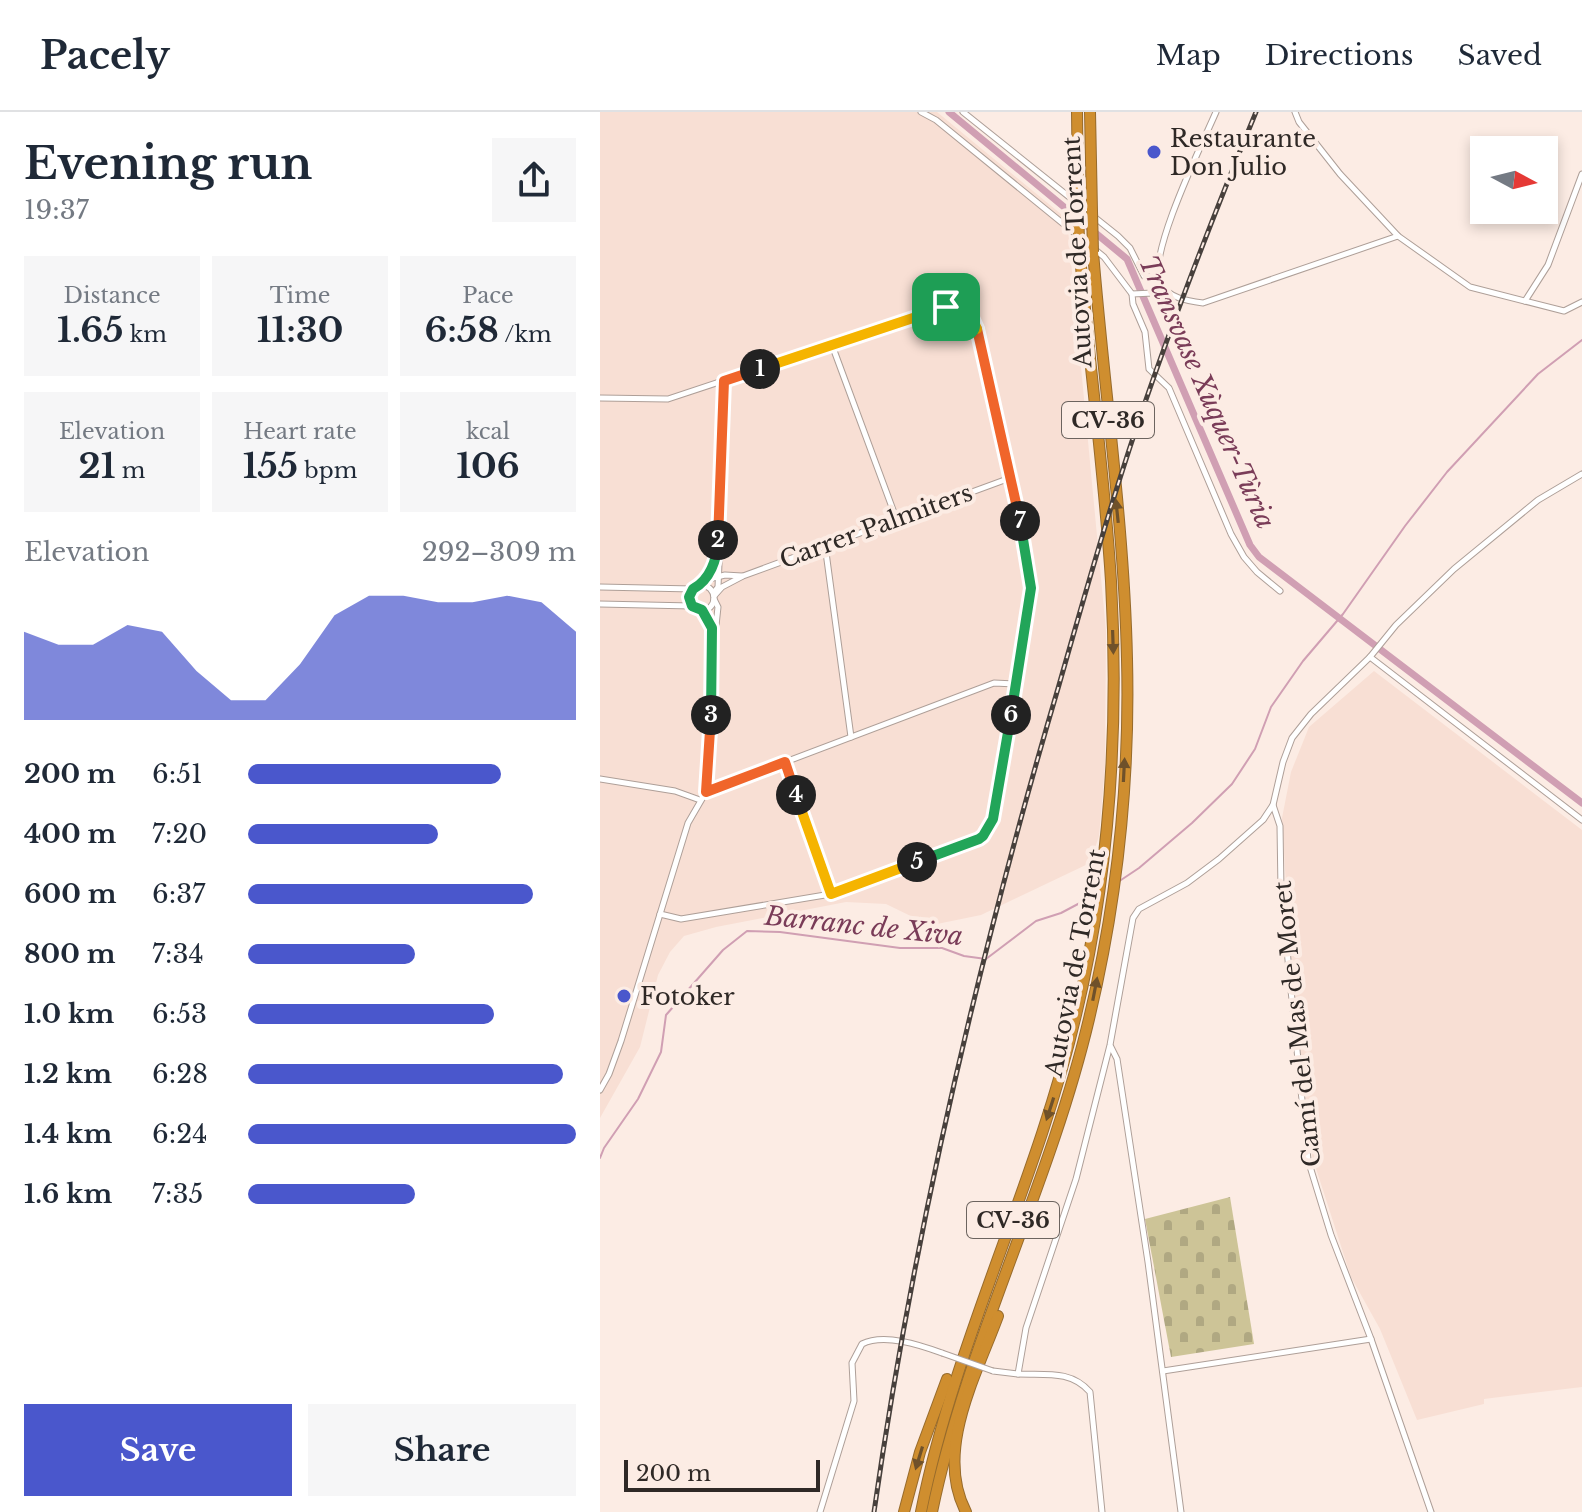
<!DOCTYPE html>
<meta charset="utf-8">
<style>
:root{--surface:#fff;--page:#f6f6f7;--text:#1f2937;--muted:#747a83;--line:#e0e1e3;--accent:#4a57cc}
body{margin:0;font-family:"Libre Baskerville",serif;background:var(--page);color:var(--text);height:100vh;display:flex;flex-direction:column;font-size:30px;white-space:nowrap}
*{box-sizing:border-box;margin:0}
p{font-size:26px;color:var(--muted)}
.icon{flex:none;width:44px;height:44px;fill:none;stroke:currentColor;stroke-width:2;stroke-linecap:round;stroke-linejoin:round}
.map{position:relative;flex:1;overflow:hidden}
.sheet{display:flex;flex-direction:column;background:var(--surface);width:600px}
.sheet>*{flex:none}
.needle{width:52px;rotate:97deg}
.tools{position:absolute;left:870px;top:24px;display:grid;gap:16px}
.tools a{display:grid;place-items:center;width:88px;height:88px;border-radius:0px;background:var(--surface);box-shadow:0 4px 12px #0003;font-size:40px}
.scale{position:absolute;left:24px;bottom:20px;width:196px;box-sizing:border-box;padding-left:8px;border:4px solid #2f2926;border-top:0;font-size:22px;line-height:28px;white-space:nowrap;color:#2f2926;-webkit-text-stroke:6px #fcece4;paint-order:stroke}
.pin{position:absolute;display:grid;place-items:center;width:68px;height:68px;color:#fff;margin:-34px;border-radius:16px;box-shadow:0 4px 12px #0006}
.km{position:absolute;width:40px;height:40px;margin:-20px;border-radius:50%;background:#222;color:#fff;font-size:22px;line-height:40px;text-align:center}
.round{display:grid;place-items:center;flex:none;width:84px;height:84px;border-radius:0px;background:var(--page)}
.headline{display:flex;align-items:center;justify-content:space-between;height:136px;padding:0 24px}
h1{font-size:44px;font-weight:700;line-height:60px}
.stats{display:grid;grid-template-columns:repeat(3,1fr);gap:12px;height:136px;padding:8px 24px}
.stats div{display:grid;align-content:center;border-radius:0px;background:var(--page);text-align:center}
.stats b{font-size:34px;font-weight:700}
.stats small{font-size:22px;font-weight:400}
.stats p{font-size:22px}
.chart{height:224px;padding:16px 24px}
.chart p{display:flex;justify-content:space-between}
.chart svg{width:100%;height:144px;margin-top:8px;fill:var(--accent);opacity:.7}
.primary-button{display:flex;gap:16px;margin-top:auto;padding:16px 24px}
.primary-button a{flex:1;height:92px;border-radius:0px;background:var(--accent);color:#fff;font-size:32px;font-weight:700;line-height:92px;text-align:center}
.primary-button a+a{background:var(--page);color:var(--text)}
ul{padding:0 24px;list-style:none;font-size:26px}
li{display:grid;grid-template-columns:128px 96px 1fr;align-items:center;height:60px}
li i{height:20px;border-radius:10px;background:var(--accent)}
header{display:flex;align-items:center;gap:48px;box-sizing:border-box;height:112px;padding:0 40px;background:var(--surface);border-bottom:2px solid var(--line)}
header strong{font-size:38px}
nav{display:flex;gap:44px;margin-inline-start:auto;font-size:28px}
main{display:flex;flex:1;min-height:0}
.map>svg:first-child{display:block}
</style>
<header>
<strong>Pacely</strong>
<nav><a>Map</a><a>Directions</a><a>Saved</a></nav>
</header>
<main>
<section class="sheet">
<div class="headline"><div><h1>Evening run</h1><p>19:37</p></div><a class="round"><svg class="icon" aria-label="share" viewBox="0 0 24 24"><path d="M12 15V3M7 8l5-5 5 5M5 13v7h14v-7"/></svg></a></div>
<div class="stats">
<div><p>Distance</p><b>1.65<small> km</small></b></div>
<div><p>Time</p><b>11:30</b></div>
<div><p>Pace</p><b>6:58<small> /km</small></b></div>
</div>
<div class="stats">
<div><p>Elevation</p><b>21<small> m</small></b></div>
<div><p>Heart rate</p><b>155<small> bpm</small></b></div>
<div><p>kcal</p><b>106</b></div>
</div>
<div class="chart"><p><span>Elevation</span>292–309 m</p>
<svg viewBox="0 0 160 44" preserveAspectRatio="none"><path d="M0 44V17L10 21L20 21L30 15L40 17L50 29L60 38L70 38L80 27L90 12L100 6L110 6L120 8L130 8L140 6L150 8L160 17V44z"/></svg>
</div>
<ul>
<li><b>200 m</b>6:51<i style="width:77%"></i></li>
<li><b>400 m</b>7:20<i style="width:58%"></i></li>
<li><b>600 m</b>6:37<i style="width:87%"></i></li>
<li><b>800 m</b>7:34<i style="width:51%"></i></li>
<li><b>1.0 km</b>6:53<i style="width:75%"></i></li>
<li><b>1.2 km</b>6:28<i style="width:96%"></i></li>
<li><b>1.4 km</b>6:24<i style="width:100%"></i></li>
<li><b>1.6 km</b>7:35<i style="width:51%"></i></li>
</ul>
<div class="primary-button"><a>Save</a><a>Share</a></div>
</section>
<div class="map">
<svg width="982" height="1400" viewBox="0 0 982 1400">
<defs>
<pattern id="cemetery-stones" width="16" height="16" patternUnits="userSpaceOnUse" patternTransform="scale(2)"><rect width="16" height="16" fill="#cdc497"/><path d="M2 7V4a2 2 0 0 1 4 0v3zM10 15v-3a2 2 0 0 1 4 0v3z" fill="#b0a882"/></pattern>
</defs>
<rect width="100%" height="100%" fill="#fcece4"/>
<g fill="#f8dfd4">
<path d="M0,0H337L467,107L506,519L505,655L499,724L490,751L381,803L337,812L319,808L286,792L246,790L116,815L84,824L70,840L58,863L40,935L0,1006Z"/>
<path d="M774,559L982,718V1275L884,1287V1292L817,1308L780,1217L751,1165L712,1044L691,858L682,706L691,660L709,615Z"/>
</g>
<path fill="url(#cemetery-stones)" d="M630,1085L654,1232L571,1245L545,1107Z"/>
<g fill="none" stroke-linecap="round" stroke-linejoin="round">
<g stroke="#d09fb3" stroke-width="2">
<path d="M518,770L539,756L592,711L632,672L655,637L671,595L703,549L743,502L805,414L847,360L938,262L982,228"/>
<path d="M0,1046L4,1036L38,987L61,940L66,903L123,838L147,819L180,820L300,836H342L364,844L386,847L436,809L461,801L495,783"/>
</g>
<path stroke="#d09fb3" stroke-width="7" d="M349,0L527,147L650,433L659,445L982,691"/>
<defs>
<g id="minor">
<path d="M321,0L336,8L504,145L532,182L533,192L545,220L549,257L569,276L631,422L644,445L657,460L680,479"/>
<path d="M363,0L518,124L530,136L544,164L559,168"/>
<path d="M616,0C603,30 547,144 560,170C568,186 587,189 603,191L798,124"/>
<path d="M695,0L699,10L740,62L798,124L870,175L964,199L982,190"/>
<path d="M532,182L553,181L565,177"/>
<path d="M925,189L948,153L982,62"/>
<path d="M232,233L296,406"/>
<path d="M0,286L68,287L346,195C363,192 372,199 377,215L430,461V486L393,707L383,724L231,782L81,807L60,802"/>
<path d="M225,433L251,625"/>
<path d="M105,468L125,463L142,464"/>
<path d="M105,468L117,440"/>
<circle cx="101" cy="486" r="13"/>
<path d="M0,475L93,477"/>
<path d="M114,480L118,475L119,451L124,269"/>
<path d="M114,484L122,475L143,464L410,366"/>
<path d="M114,487L118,495L115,523"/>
<path d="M0,492L92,494"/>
<path d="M102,498L110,510L114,528L106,680"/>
<path d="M770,545L982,708"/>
<path d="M185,650L231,782"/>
<path d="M0,667L75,679L100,688"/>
<path d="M673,693L680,714L681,778L708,1048L731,1123L771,1227L831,1400"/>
<path d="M511,935L517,947L548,1150L581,1400"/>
<path d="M0,978L9,962L21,929L88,711L106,680L394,571L415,572"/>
<path d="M393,1259L418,1262"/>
<path d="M563,1259L771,1227"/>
<path d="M220,1400L254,1289L252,1251L262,1232C284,1221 320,1233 342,1241"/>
<path d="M502,1400L490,1280C471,1258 446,1263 418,1262L426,1216L476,1067L510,933L533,806L539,797L587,771L619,747L663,708L673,693L683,650L692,626L711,602L770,545L796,513L854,457L938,388L982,362"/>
</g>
<g id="motorway">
<path d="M477,0L478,87"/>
<path d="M490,0L492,99"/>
<path d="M304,1400L320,1340L347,1267"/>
<path d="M321,1400C355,1229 436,1073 476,903C510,761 519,615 511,469C504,356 488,244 479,131"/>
<path d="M332,1400C367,1230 449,1076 489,907C517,790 530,667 527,547C524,411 504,276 493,140"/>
<path d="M366,1400C334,1339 376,1264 398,1204"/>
</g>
</defs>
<use href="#minor" stroke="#ae9f98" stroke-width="7"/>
<use href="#motorway" stroke="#976b2c" stroke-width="12"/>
<use href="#minor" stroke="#fff" stroke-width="5"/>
<use href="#motorway" stroke="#cf8e2f" stroke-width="10"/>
<defs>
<path id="rail" d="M274,1400C314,1120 379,844 459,573C479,503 499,432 521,363C560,240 607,119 656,0"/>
</defs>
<use href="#rail" stroke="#47403c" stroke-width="5"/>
<use href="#rail" stroke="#fcece4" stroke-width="2" stroke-dasharray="6" stroke-linecap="butt"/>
<defs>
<path id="minor-bridge" d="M342,1241L393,1259"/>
<g id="motorway-bridge">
<path d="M478,87L479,131"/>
<path d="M492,99L493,140"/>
</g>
</defs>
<use href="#minor-bridge" stroke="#ae9f98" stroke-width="7" stroke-linecap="butt"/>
<use href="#motorway-bridge" stroke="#976b2c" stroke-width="12" stroke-linecap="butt"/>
<use href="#minor-bridge" stroke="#fff" stroke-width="5"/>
<use href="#motorway-bridge" stroke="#cf8e2f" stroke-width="10"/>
</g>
<defs><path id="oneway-solid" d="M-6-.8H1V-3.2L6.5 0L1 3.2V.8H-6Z" transform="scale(2)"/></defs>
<g fill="#6f512a">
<use href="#oneway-solid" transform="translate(517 399) rotate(-96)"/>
<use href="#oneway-solid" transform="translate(513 530) rotate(88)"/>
<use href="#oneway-solid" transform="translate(524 658) rotate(-87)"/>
<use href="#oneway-solid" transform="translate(495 877) rotate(-79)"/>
<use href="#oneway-solid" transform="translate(450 997) rotate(108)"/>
<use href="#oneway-solid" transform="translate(319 1346) rotate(107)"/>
</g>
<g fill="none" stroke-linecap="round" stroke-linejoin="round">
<defs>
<path id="split-1" d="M160,257L346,195"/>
<path id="split-2" d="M118,428L124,269L160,257"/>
<path id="split-3" d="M111,603L112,516L102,498L92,494L89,485L93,477C110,468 117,448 118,428"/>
<path id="split-4" d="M111,603L106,680L185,650L196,683"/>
<path id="split-5" d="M196,683L231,782L317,750"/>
<path id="split-6" d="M317,750L379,727L383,724L393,707L411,603"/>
<path id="split-7" d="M411,603L431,476L420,409"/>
<path id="split-8" d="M377,217L420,409"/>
<path id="split-9" d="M346,195L355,193L369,199L377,217"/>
</defs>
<use href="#split-1" stroke="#fff" stroke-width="16"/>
<use href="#split-2" stroke="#fff" stroke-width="16"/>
<use href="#split-3" stroke="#fff" stroke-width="16"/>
<use href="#split-4" stroke="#fff" stroke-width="16"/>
<use href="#split-5" stroke="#fff" stroke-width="16"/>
<use href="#split-6" stroke="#fff" stroke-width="16"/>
<use href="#split-7" stroke="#fff" stroke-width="16"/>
<use href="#split-8" stroke="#fff" stroke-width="16"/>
<use href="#split-9" stroke="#fff" stroke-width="16"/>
<use href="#split-1" stroke="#f5b400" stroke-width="10"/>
<use href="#split-2" stroke="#f0652b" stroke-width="10"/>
<use href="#split-3" stroke="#22a559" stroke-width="10"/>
<use href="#split-4" stroke="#f0652b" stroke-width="10"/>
<use href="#split-5" stroke="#f5b400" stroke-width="10"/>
<use href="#split-6" stroke="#22a559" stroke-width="10"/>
<use href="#split-7" stroke="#22a559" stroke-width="10"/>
<use href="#split-8" stroke="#f0652b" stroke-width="10"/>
<use href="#split-9" stroke="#f5b400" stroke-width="10"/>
</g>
<g fill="#4a57cc" stroke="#fcece4" stroke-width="3">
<circle cx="554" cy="40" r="8"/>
<circle cx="24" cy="884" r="8"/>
</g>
<g text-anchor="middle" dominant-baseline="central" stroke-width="8" stroke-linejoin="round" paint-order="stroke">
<g fill="#fcece4" stroke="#6c645f" stroke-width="2">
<rect x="462" y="290" width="92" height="36" rx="6"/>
<rect x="367" y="1090" width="92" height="36" rx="6"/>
</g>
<g font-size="22" font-weight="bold" fill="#2f2926">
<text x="508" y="308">CV-36</text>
<text x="413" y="1108">CV-36</text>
</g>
<g font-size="24" fill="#2f2926" stroke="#fcece4" text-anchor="start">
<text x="570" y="26">Restaurante<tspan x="570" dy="28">Don Julio</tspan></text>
<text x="40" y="884">Fotoker</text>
</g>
<g font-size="24" fill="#2f2926" stroke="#fcece4">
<text transform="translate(477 140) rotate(-93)">Autovia de Torrent</text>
<text transform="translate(276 414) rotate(-20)">Carrer Palmiters</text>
<text transform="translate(475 851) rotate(-79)">Autovia de Torrent</text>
<text transform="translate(697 912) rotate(-96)">Camí del Mas de Moret</text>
</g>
<g font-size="26" font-style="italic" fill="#7a3c58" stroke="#fcece4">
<text transform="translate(607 280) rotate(66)">Transvase Xùquer-Tùria</text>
<text transform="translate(264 814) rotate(6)">Barranc de Xiva</text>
</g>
</g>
</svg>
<div class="tools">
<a><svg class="needle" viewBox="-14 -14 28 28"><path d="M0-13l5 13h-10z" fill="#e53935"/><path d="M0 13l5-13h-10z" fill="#747a83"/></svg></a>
</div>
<div class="scale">200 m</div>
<div class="pin" style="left:346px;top:195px;background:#1e9e55"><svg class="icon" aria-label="arrive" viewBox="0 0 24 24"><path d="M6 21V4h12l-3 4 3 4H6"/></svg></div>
<b class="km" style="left:160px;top:257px">1</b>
<b class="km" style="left:118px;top:428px">2</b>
<b class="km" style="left:111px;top:603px">3</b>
<b class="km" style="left:196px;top:683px">4</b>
<b class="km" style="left:317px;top:750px">5</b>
<b class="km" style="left:411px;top:603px">6</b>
<b class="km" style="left:420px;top:409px">7</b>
</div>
</main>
